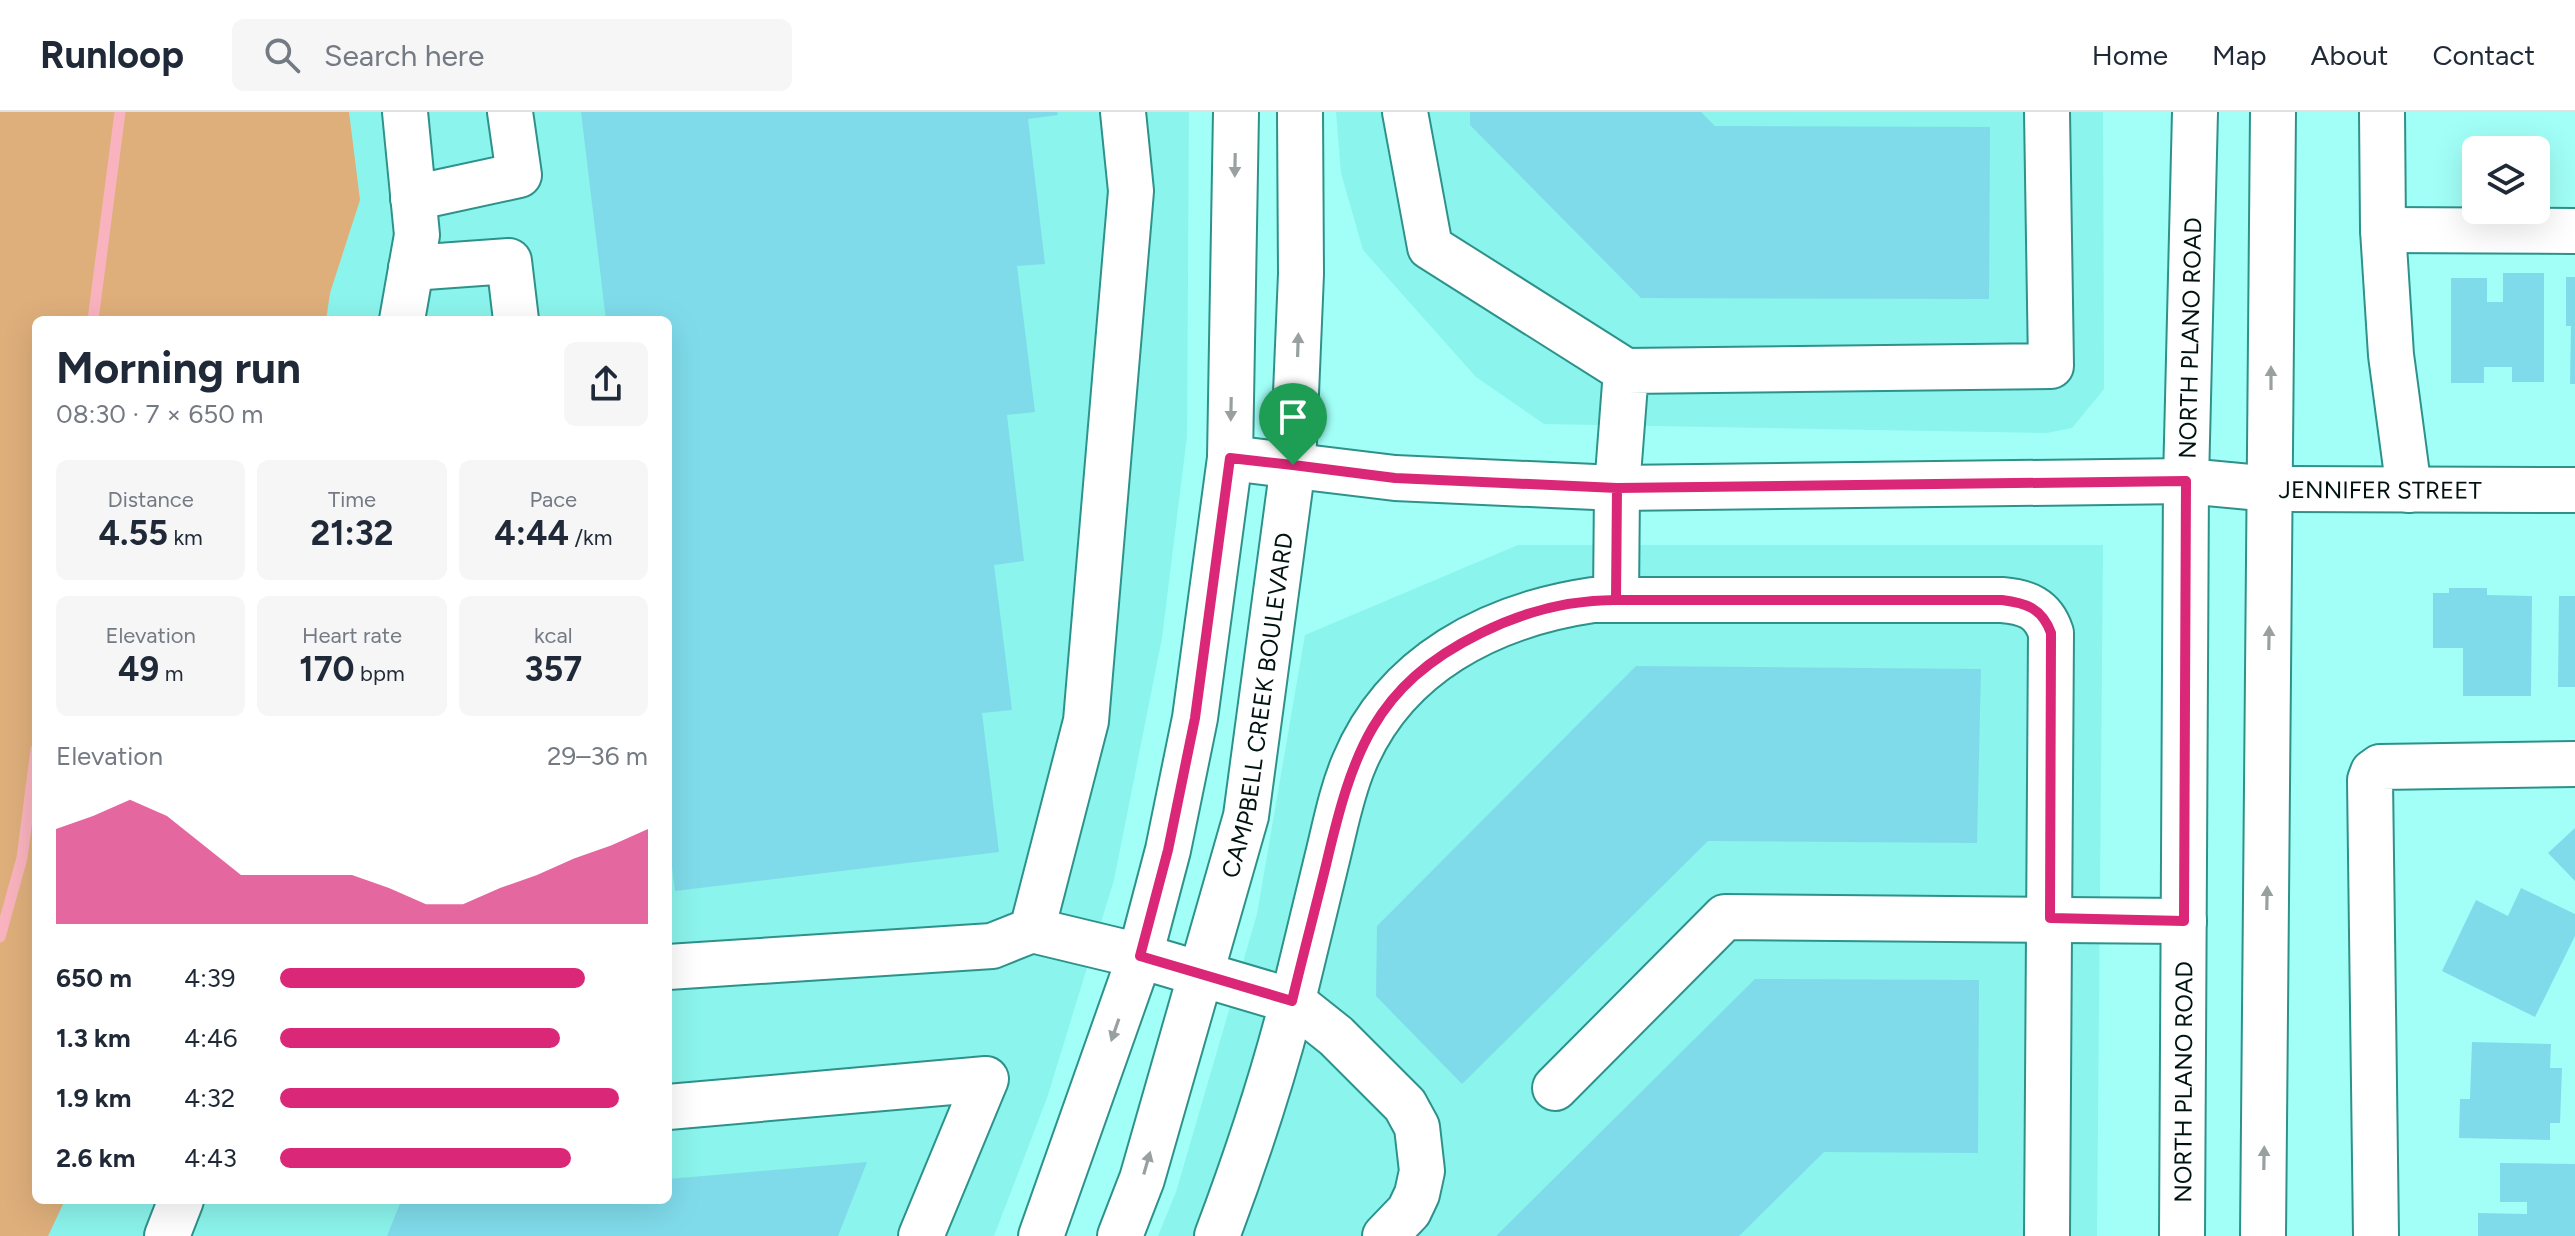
<!DOCTYPE html>
<meta charset="utf-8">
<style>
:root{--surface:#fff;--page:#f6f6f7;--text:#1f2937;--muted:#747a83;--line:#e0e1e3;--accent:#db2777}
body{margin:0;font-family:Figtree,sans-serif;background:var(--page);color:var(--text);height:100vh;display:flex;flex-direction:column;font-size:30px;white-space:nowrap}
*{box-sizing:border-box;margin:0}
p{font-size:26px;color:var(--muted)}
.icon{flex:none;width:44px;height:44px;fill:none;stroke:currentColor;stroke-width:2;stroke-linecap:round;stroke-linejoin:round}
.map{position:relative;flex:1;overflow:hidden}
.side{position:absolute;left:32px;top:204px;width:640px;height:888px;display:flex;flex-direction:column;background:var(--surface);border-radius:12px;box-shadow:0 8px 32px #0002}
.side>*{flex:none}
.tools{position:absolute;left:2462px;top:24px;display:grid;gap:16px}
.tools a{display:grid;place-items:center;width:88px;height:88px;border-radius:12px;background:var(--surface);box-shadow:0 8px 32px #0002;font-size:40px}
.pin{position:absolute;display:grid;place-items:center;width:68px;height:68px;color:#fff;margin:-82px -34px;border-radius:50% 50% 50% 0;rotate:-45deg;box-shadow:0 0 8px #0007}
.pin .icon{rotate:45deg}
.round{display:grid;place-items:center;flex:none;width:84px;height:84px;border-radius:12px;background:var(--page)}
.headline{display:flex;align-items:center;justify-content:space-between;height:136px;padding:0 24px}
h1{font-size:44px;font-weight:700;line-height:60px}
.metrics{display:grid;grid-template-columns:repeat(3,1fr);gap:12px;height:136px;padding:8px 24px}
.metrics div{display:grid;align-content:center;border-radius:12px;background:var(--page);text-align:center}
.metrics b{font-size:34px;font-weight:700}
.metrics small{font-size:22px;font-weight:400}
.metrics p{font-size:22px}
.chart{height:224px;padding:16px 24px}
.chart p{display:flex;justify-content:space-between}
.chart svg{width:100%;height:144px;margin-top:8px;fill:var(--accent);opacity:.7}
ul{padding:0 24px;list-style:none;font-size:26px}
li{display:grid;grid-template-columns:128px 96px 1fr;align-items:center;height:60px}
li i{height:20px;border-radius:10px;background:var(--accent)}
header{display:flex;align-items:center;gap:48px;box-sizing:border-box;height:112px;padding:0 40px;background:var(--surface);border-bottom:2px solid var(--line)}
header strong{font-size:38px}
nav{display:flex;gap:44px;margin-inline-start:auto;font-size:28px}
.search{width:560px;height:72px;background:var(--page);display:flex;align-items:center;gap:20px;box-sizing:border-box;padding:0 28px;border-radius:12px;color:var(--muted);font-size:30px}
.map>svg:first-child{display:block}
</style>
<header>
<strong>Runloop</strong>
<div class="search"><svg class="icon" aria-label="search" viewBox="0 0 24 24"><circle cx="10" cy="10" r="6"/><path d="M15 15l6 6"/></svg>Search here</div>
<nav><a>Home</a><a>Map</a><a>About</a><a>Contact</a></nav>
</header>
<div class="map">
<svg width="2575" height="1124" viewBox="0 0 2575 1124">
<rect width="100%" height="100%" fill="#a1fff7"/>
<g fill="#8bf4ec" fill-rule="evenodd">
<path d="M0,0H1189L1187,324L1162,526L1114,768L1047,986L994,1124H0ZM36,208H668V1088H36Z"/>
<path d="M1336,0H2103L2104,277L2072,316L2046,321L1544,312L1476,265L1363,138L1341,61Z"/>
<path d="M1518,433H2103L2097,1124H1158L1176,1080L1257,802L1305,523Z"/>
</g>
<path fill="#deaf7b" d="M0,0H349L360,88L330,181L326,208H36V1088H65L48,1124H0Z"/>
<g fill="none" stroke-linecap="round" stroke-linejoin="round">
<g stroke="#f9b3be" stroke-width="11">
<path d="M93,208L120,0"/>
<path d="M0,825L22,746L36,637"/>
</g>
</g>
<g fill="#7fdbea">
<path d="M581,0H1057L1058,3L1028,7L1045,152L1017,154L1035,300L1007,303L1024,449L994,453L1012,598L982,601L999,740L675,779L668,721V208H606Z"/>
<path d="M1470,0H1701L1715,14L1990,15L1989,187L1641,186L1470,13Z"/>
<path d="M2503,161H2544V270H2512V255H2484V271H2451V166H2487V190H2503Z"/>
<path d="M2566,165H2575V272H2570L2571,214H2566Z"/>
<path d="M2449,476H2487V483L2532,484L2531,584H2463V536H2433V481H2449Z"/>
<path d="M2559,484H2575V575H2558Z"/>
<path d="M1636,554L1981,557L1977,731L1708,729L1462,972L1376,884L1377,814Z"/>
<path d="M2575,716V769L2548,741Z"/>
<path d="M2521,776L2575,802V824L2535,905L2442,859L2476,788L2508,804Z"/>
<path d="M1755,867L1979,868L1978,1041L1824,1040L1739,1124H1496Z"/>
<path d="M2472,930L2551,932L2550,956H2562L2560,1011H2550V1028L2459,1026L2460,987H2470Z"/>
<path d="M867,1050L838,1124H387L401,1089L668,1088V1067Z"/>
<path d="M2500,1051L2575,1052V1124H2478V1101L2527,1102V1090H2500Z"/>
</g>
<g fill="none" stroke-linecap="round" stroke-linejoin="round">
<defs>
<g id="minor">
<path d="M1405,0L1430,135L1626,259"/>
<path d="M2382,0L2383,118L2391,243L2409,378"/>
<path d="M413,86L519,63L510,0"/>
<path d="M2383,118L2575,119"/>
<path d="M411,156L509,149L516,208"/>
<path d="M402,208L417,123L405,0"/>
<path id="s1" d="M1230,346L1395,366L1617,376L2186,369L2271,377L2575,378"/>
<path d="M1616,488L1617,376L1626,259L2051,254L2047,0"/>
<path d="M1032,818L1140,844L1292,889L1336,924L1405,993L1417,1015L1422,1059L1417,1082L1409,1099L1385,1124"/>
<path d="M668,855L992,834L1032,818L1086,609L1131,79L1123,0"/>
<path d="M1555,976L1725,805L2184,809"/>
<path d="M668,995L986,967L921,1124"/>
<path d="M167,1124L181,1088"/>
<path d="M1041,1124L1140,844L1168,738L1195,606L1230,346L1236,0"/>
<path id="s2" d="M1120,1124L1142,1067L1246,704L1293,353L1301,162L1300,0"/>
<path d="M1217,1124C1248,1042 1275,960 1296,875C1307,830 1318,784 1329,739C1336,710 1342,679 1354,651C1395,552 1491,503 1593,488H2002C2026,490 2043,496 2051,521L2047,1124"/>
<path d="M2376,1124L2370,668L2373,660L2380,655L2575,652"/>
</g>
<g id="major">
<path id="s3" d="M2182,1124L2186,369L2195,0"/>
<path d="M2263,1124L2273,0"/>
</g>
</defs>
<use href="#minor" stroke="#2e928b" stroke-width="48"/>
<use href="#major" stroke="#2e928b" stroke-width="48"/>
<use href="#minor" stroke="#fff" stroke-width="44"/>
<use href="#major" stroke="#fff" stroke-width="44"/>
</g>
<defs><path id="oneway-solid" d="M-6-.8H1V-3.2L6.5 0L1 3.2V.8H-6Z" transform="scale(2)"/></defs>
<g fill="#99a1a0">
<use href="#oneway-solid" transform="translate(1235 53) rotate(91)"/>
<use href="#oneway-solid" transform="translate(1298 233) rotate(-88)"/>
<use href="#oneway-solid" transform="translate(2271 266) rotate(-90)"/>
<use href="#oneway-solid" transform="translate(1231 297) rotate(91)"/>
<use href="#oneway-solid" transform="translate(2269 526) rotate(-89)"/>
<use href="#oneway-solid" transform="translate(2267 786) rotate(-89)"/>
<use href="#oneway-solid" transform="translate(1115 918) rotate(109)"/>
<use href="#oneway-solid" transform="translate(2264 1046) rotate(-89)"/>
<use href="#oneway-solid" transform="translate(1147 1051) rotate(-74)"/>
</g>
<g fill="none" stroke-linecap="round" stroke-linejoin="round">
<defs>
<path id="route" d="M1293,353L1230,346L1195,606L1168,738L1140,844L1292,889C1303,843 1315,798 1326,753C1352,643 1373,574 1481,521C1523,500 1568,488 1616,488L1617,376L2186,369L2184,809L2050,806L2051,521C2042,496 2026,491 2002,488H1616L1617,376L1395,366L1293,353"/>
</defs>
<use href="#route" stroke="#fff" stroke-width="16"/>
<use href="#route" stroke="#db2777" stroke-width="10"/>
</g>
<g text-anchor="middle" dominant-baseline="central" stroke-width="6" stroke-linejoin="round" paint-order="stroke">
<g font-size="24" fill="#011311" stroke="#fff">
<text stroke="none"><textPath href="#s3" startOffset="898">NORTH PLANO ROAD</textPath></text>
<text stroke="none"><textPath href="#s1" startOffset="1152">JENNIFER STREET</textPath></text>
<text stroke="none"><textPath href="#s2" startOffset="550">CAMPBELL CREEK BOULEVARD</textPath></text>
<text stroke="none"><textPath href="#s3" startOffset="154">NORTH PLANO ROAD</textPath></text>
</g>
</g>
</svg>
<div class="tools">
<a><svg class="icon" aria-label="layers" viewBox="0 0 24 24"><path d="M12 4l9 5-9 5-9-5zM3 14l9 5 9-5"/></svg></a>
</div>
<div class="pin" style="left:1293px;top:353px;background:#1e9e55"><svg class="icon" aria-label="arrive" viewBox="0 0 24 24"><path d="M6 21V4h12l-3 4 3 4H6"/></svg></div>
<section class="side">
<div class="headline"><div><h1>Morning run</h1><p>08:30 · 7 × 650 m</p></div><a class="round"><svg class="icon" aria-label="share" viewBox="0 0 24 24"><path d="M12 15V3M7 8l5-5 5 5M5 13v7h14v-7"/></svg></a></div>
<div class="metrics">
<div><p>Distance</p><b>4.55<small> km</small></b></div>
<div><p>Time</p><b>21:32</b></div>
<div><p>Pace</p><b>4:44<small> /km</small></b></div>
</div>
<div class="metrics">
<div><p>Elevation</p><b>49<small> m</small></b></div>
<div><p>Heart rate</p><b>170<small> bpm</small></b></div>
<div><p>kcal</p><b>357</b></div>
</div>
<div class="chart"><p><span>Elevation</span>29–36 m</p>
<svg viewBox="0 0 160 44" preserveAspectRatio="none"><path d="M0 44V15L10 11L20 6L30 11L40 20L50 29L60 29L70 29L80 29L90 33L100 38L110 38L120 33L130 29L140 24L150 20L160 15V44z"/></svg>
</div>
<ul>
<li><b>650 m</b>4:39<i style="width:83%"></i></li>
<li><b>1.3 km</b>4:46<i style="width:76%"></i></li>
<li><b>1.9 km</b>4:32<i style="width:92%"></i></li>
<li><b>2.6 km</b>4:43<i style="width:79%"></i></li>
</ul>
</section>
</div>
